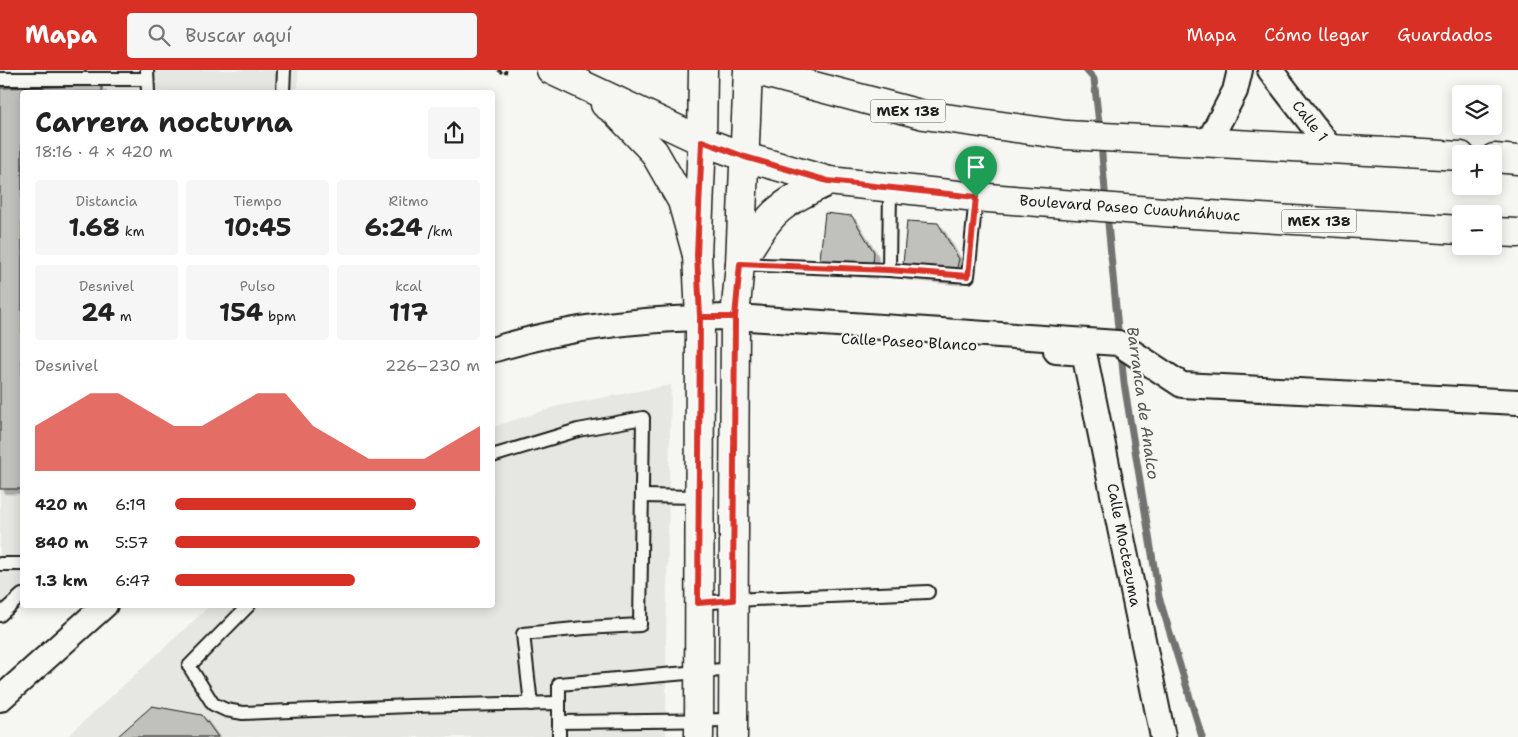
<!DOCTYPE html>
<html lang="es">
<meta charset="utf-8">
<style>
:root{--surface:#fff;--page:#f6f6f6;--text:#222;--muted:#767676;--accent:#d93025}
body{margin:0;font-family:"Shantell Sans",sans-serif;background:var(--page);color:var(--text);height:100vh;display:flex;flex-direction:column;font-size:19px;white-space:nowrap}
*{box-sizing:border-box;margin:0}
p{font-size:16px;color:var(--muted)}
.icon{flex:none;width:28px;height:28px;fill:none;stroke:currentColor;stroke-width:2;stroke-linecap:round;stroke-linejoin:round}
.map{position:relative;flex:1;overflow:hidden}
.panel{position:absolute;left:20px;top:20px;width:475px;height:518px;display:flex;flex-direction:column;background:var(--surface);border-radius:5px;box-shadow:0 2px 12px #0003}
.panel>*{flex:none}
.fabs{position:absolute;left:1452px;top:15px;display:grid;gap:10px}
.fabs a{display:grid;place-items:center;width:50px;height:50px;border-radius:5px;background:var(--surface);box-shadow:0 2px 12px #0003;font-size:25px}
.pin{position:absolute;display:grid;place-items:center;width:42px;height:42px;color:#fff;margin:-51px -21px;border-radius:50% 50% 50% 0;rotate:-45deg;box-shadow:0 0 5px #0007}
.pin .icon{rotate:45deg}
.round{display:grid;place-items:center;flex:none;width:52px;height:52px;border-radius:5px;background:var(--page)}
.summary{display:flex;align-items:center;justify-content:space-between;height:85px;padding:0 15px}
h1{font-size:28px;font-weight:700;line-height:38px}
.metrics{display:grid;grid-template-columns:repeat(3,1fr);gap:8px;height:85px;padding:5px 15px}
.metrics div{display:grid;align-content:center;border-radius:5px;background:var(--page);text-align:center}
.metrics b{font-size:25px;font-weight:700}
.metrics small{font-size:14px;font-weight:400}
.metrics p{font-size:14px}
.chart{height:140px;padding:10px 15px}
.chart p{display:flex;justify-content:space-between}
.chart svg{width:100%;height:90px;margin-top:5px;fill:var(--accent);opacity:.7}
ul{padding:0 15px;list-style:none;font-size:16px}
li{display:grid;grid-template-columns:80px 60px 1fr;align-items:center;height:38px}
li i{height:12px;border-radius:6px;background:var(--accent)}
header{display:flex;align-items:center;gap:30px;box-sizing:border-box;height:70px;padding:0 25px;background:var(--accent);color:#fff}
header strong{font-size:24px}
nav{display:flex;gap:28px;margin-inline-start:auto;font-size:18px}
.search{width:350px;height:45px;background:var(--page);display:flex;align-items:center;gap:12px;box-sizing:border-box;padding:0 18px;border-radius:5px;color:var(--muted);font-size:19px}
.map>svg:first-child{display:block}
</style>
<header>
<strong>Mapa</strong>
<div class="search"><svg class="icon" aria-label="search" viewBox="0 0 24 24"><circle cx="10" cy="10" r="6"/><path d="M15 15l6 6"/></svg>Buscar aquí</div>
<nav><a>Mapa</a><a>Cómo llegar</a><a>Guardados</a></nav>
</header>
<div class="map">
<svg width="1518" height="667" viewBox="0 0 1518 667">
<defs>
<filter id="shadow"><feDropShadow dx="4.5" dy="4.5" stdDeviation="0" flood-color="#0004"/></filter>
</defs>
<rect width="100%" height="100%" fill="#f6f6f2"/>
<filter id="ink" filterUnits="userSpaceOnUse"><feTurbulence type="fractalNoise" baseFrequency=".02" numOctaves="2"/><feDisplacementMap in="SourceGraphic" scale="10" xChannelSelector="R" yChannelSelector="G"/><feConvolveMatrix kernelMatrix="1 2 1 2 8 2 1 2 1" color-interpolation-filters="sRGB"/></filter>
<g filter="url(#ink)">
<g fill="#e6e6e2">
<path d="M0,0H298V22H22V534L0,554Z"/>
<path d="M671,315L666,569V667H67L211,535H492L493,357L558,336Z"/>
</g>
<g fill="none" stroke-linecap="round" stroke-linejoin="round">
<g stroke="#727271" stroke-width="7">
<path d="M1086,0L1094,9L1100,62"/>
<path d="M1101,73L1106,132"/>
<path d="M1107,143L1119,269"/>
<path d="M1121,282L1124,313L1159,527L1202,667"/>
</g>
</g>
<g fill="#c0c0bd" stroke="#1c1c1c" filter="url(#shadow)">
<path d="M102,16V22H22V419H0V18Z"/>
<path d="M825,143L852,146L874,182L872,204L819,198Z"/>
<path d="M907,151L938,153L959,189L954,210L902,205Z"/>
<path d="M152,636L202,645L218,667H117Z"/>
</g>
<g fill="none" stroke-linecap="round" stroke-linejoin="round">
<defs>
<g id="lane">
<path d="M147,0L148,22"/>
<path d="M0,9H147"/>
<path d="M283,22L284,0"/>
<path d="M740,194L889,200L968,206L976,127"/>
<path d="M889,200L890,117"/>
<path d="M492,386L578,360L643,348L640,555L585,558L523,564L531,634"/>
<path d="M642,426L699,427"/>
<path d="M0,494H22"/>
<path d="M698,533L754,529L928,522"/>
<path d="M249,535L189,596L213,634L226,640L243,643L410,636L558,633"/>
<path d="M0,545L22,525"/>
<path d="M559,652L733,650"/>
<path d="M559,667V614L733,599"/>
</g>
<g id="street">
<path d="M1270,0L1331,79"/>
<path d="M1208,73L1235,21L1240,0"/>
<path d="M492,280C571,255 653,248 735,247L1118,273L1182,315L1518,332"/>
<path d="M1056,281L1084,283L1163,667"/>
<path d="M0,629L105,535"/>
</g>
<g id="secondary">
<path d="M699,667L700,247L697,185L702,71L703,0"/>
<path d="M733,667L735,247L740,194L748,0"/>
</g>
<g id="primary">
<path d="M551,0L702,71L745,87L829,111L976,127L1176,143L1461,160"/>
<path d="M753,0L924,45L1066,65L1461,86"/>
<path d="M605,34L615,41L654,82L682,131L697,185"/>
<path d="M1494,88L1518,90"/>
<path d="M1494,162L1518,163"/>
<path d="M740,194C750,177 761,157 775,143C790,129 810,120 829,111"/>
</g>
</defs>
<use href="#lane" stroke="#1c1c1c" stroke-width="16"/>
<use href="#street" stroke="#1c1c1c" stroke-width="28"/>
<use href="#secondary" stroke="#1c1c1c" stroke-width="31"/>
<use href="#primary" stroke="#1c1c1c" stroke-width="31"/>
<path stroke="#1c1c1c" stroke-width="3" stroke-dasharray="5 4" stroke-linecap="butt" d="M498,0L505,4L506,0"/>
<use href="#lane" stroke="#f6f6f2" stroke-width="12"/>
<use href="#street" stroke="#f6f6f2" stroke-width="24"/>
<use href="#secondary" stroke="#f6f6f2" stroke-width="28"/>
<use href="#primary" stroke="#f6f6f2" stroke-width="28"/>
</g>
</g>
<g fill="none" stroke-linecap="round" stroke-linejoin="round" filter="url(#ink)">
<defs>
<path id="route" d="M976,127L828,111L745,87L702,71L697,185L700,247H735L733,530L698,533L700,247H735L740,194L889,200L968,206L976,127"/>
</defs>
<use href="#route" stroke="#fff" stroke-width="10"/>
<use href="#route" stroke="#d93025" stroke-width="6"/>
</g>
<g text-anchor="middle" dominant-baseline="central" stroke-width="4" stroke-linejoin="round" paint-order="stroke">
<g fill="#f6f6f2" stroke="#5d5d5c" stroke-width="1">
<rect x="870.5" y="29.5" width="75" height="23" rx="4"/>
<rect x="1281.5" y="139.5" width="75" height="23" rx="4"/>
</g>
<g font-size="14" font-weight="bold" fill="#1c1c1c">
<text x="908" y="41">MEX 138</text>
<text x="1319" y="151">MEX 138</text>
</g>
<g font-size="15" fill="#1c1c1c" stroke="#f6f6f2">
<text transform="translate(1310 51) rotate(52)">Calle 1</text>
<text transform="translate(1130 138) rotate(4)">Boulevard Paseo Cuauhnáhuac</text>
<text transform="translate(909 272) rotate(3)">Calle Paseo Blanco</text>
<text transform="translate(1124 475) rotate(79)">Calle Moctezuma</text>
</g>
<g font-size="16" font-style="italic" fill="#565654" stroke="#f6f6f2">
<text transform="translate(1143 333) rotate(82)">Barranca de Analco</text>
</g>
</g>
</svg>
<div class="fabs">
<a><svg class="icon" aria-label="layers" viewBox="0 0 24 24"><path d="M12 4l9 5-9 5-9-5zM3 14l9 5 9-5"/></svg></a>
<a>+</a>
<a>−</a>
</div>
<div class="pin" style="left:976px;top:127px;background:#1e9e55"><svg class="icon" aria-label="arrive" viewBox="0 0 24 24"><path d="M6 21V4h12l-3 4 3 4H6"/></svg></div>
<section class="panel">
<div class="summary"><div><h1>Carrera nocturna</h1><p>18:16 · 4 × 420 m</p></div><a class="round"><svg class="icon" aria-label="share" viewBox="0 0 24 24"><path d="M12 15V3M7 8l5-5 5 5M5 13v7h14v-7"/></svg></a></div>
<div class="metrics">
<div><p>Distancia</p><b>1.68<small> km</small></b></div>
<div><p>Tiempo</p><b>10:45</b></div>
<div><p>Ritmo</p><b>6:24<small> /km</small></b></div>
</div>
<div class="metrics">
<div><p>Desnivel</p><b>24<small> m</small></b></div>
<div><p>Pulso</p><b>154<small> bpm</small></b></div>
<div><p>kcal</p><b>117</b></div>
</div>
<div class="chart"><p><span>Desnivel</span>226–230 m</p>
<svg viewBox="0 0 160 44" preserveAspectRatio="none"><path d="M0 44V22L10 14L20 6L30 6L40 14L50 22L60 22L70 14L80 6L90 6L100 22L110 30L120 38L130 38L140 38L150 30L160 22V44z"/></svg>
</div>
<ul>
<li><b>420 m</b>6:19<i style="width:79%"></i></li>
<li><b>840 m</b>5:57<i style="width:100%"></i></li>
<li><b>1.3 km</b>6:47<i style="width:59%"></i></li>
</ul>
</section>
</div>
